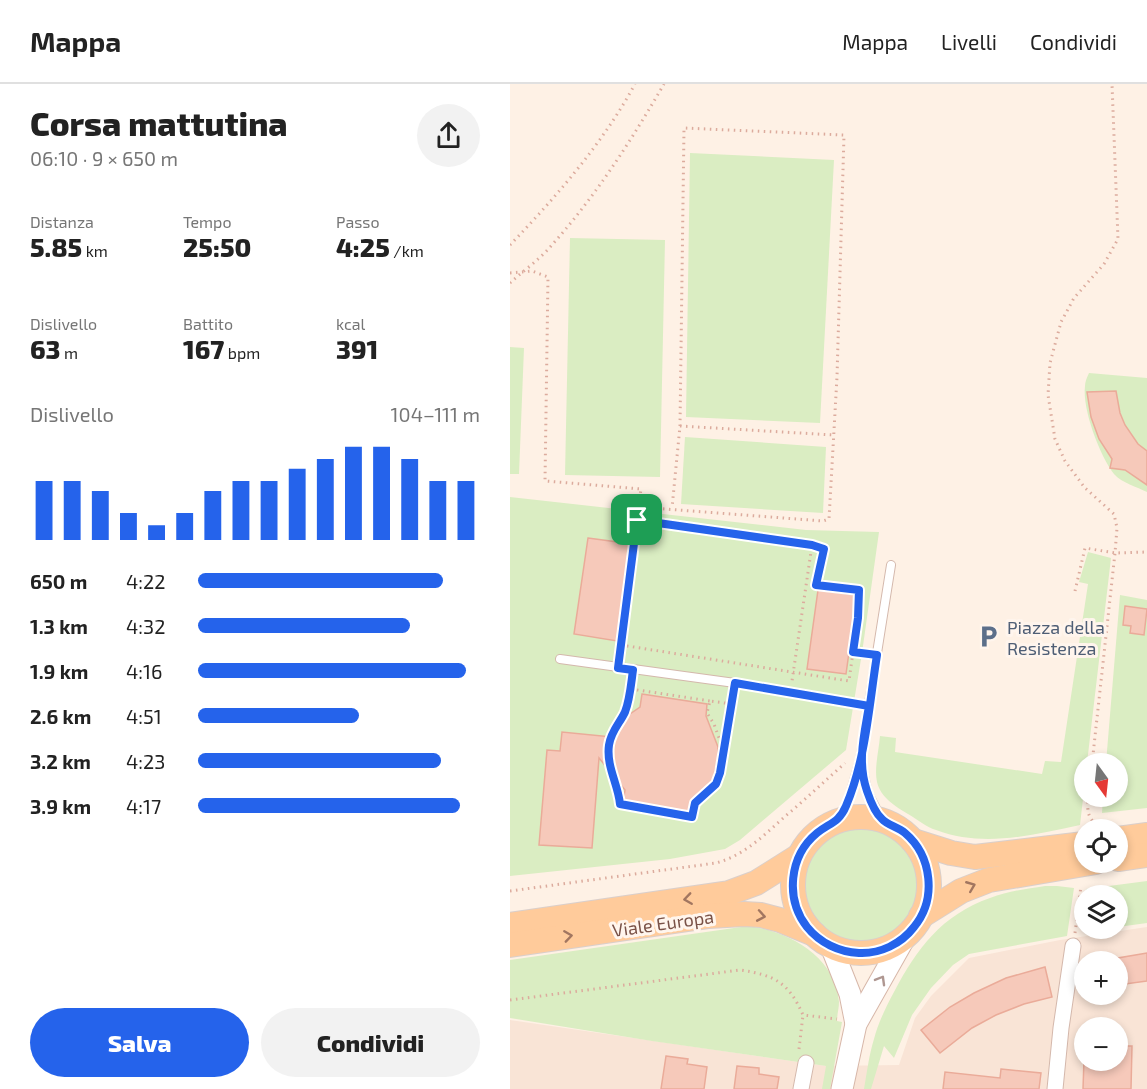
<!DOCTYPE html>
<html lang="it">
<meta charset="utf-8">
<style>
:root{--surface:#fff;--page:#f2f2f2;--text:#222;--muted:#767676;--line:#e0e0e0;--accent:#2563eb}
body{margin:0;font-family:"Exo 2",sans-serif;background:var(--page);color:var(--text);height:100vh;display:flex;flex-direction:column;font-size:22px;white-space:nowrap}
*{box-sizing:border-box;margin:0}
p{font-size:20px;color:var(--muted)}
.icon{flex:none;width:33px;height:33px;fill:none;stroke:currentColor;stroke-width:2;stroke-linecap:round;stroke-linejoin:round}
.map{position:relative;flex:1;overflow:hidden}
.drawer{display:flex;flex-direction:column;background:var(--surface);width:510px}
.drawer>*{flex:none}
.needle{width:39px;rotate:165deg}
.tools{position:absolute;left:564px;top:669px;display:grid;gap:12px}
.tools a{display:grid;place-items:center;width:54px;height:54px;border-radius:50%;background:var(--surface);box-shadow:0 3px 9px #0003;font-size:30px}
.pin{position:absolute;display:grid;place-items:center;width:51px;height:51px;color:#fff;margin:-26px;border-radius:12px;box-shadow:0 3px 9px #0006}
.round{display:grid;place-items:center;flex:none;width:63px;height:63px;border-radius:32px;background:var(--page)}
.summary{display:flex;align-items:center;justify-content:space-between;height:102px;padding:0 30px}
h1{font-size:33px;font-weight:800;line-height:45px}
.metrics{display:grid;grid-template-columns:repeat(3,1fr);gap:9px;height:102px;padding:6px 30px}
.metrics div{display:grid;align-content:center}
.metrics b{font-size:26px;font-weight:800}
.metrics small{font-size:16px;font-weight:400}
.metrics p{font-size:16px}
.chart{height:168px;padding:12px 30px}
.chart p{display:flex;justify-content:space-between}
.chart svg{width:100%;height:108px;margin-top:6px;stroke:var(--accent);stroke-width:6}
.action{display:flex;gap:12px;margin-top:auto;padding:12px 30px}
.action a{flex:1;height:69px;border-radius:36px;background:var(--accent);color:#fff;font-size:24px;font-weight:800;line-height:69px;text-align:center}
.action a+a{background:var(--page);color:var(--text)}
ul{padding:0 30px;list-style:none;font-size:20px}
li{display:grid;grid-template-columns:96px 72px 1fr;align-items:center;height:45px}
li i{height:15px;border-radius:8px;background:var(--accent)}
header{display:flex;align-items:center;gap:36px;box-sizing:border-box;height:84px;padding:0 30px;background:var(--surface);border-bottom:2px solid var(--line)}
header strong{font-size:28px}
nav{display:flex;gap:33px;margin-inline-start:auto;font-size:21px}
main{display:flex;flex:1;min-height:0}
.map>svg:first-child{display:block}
</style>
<header>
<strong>Mappa</strong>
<nav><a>Mappa</a><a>Livelli</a><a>Condividi</a></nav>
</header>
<main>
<section class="drawer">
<div class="summary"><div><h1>Corsa mattutina</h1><p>06:10 · 9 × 650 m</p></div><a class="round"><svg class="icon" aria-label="share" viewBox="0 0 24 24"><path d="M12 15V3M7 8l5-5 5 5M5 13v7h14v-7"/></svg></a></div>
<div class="metrics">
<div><p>Distanza</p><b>5.85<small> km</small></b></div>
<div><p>Tempo</p><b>25:50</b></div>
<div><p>Passo</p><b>4:25<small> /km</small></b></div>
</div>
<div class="metrics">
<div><p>Dislivello</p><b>63<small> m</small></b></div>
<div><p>Battito</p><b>167<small> bpm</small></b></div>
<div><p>kcal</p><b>391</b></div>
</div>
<div class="chart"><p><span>Dislivello</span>104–111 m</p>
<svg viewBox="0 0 160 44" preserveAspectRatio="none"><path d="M5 44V20M15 44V20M25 44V24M35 44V33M45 44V38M55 44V33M65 44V24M75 44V20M85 44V20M95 44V15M105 44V11M115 44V6M125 44V6M135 44V11M145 44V20M155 44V20"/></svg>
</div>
<ul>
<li><b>650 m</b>4:22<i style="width:87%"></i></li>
<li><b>1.3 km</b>4:32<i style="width:75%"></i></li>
<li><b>1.9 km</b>4:16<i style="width:95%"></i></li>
<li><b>2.6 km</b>4:51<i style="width:57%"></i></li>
<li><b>3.2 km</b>4:23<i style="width:86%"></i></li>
<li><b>3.9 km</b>4:17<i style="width:93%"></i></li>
</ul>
<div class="action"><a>Salva</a><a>Condividi</a></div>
</section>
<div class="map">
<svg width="637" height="1005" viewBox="0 0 637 1005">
<rect width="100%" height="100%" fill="#fef1e5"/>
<path fill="#f9e4d6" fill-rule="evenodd" d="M637,843V1005H0V936L316,982L389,981L405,934L421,912L459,874L550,856ZM574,878H608V910H574ZM574,944H608V976H574Z"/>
<g fill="#daedc2">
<path d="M180,69L324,76L310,339L176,333Z"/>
<path d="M60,154L155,156L150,393L55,391Z"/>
<path d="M0,263L14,264L9,390H0Z"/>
<path d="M579,289L637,294V408C627,403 612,399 604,390C590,372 572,325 575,302C575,298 577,293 579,289Z"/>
<path d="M175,353L316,363L313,429L171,420Z"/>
<path d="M0,413L296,446L369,448L352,569L336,666L230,756L215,765L160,775L0,792Z"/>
<path d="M578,468L601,474L577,679L574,680V706L570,741C522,751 474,764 426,746C416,743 407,735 398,730C385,722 371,714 367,698C364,684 369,666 370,652L386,654L385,668L532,690L535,677L551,678L578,500L569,498Z"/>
<path d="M610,511L637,516V724L592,729L593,713L608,712V680L596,679Z"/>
<circle cx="351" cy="802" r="57"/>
<path d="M637,797V839L608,843V812L576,811V805Z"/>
<path d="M535,802H547L564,804L557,852L459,870L443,881L421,904L402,931L384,974L374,962L361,1005H354C357,988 359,971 364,955C368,939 376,923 384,908C407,864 432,831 480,814C498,807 516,805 535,802Z"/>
<path d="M238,842C279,847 326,873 329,918C329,924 327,931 327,937L332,938L320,1005H312L316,982L142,957L0,934V876Z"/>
</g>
<g fill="#f6c9ba" stroke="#eaab99" stroke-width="1.5">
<path d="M606,307L610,329L615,341L628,360L637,367V401L615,386L600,384L602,375L589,355L581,333L577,308Z"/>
<path d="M78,454L122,460L107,557L64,550Z"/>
<path d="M308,506L347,511L336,590L297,585Z"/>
<path d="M615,522L637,525L634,551L620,549L621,542L613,541Z"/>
<path d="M132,610L197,620L196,632L208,663V673L203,695L192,709L182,715L179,729L113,718L115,706L89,674L82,764L29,761L37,666L50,667L52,648L102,653L117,632L130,623Z"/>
<path d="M637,869V897L608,901V874Z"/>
<path d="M535,883L542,913L514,920L486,931L462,944L430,969L411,946L440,923L464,909L496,894Z"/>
<path d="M608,962H622L621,1005H573L574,976H608Z"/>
<path d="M156,972L178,975L177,980L197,983L194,1005H151Z"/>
<path d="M227,982L249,984V990L269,993L267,1005H224Z"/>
<path d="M491,985L531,989L529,1005H433L435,988L490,994Z"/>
</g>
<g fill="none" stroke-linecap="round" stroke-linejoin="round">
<defs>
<g id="lane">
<path d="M50,575L225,599L359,622"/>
<path d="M351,679L358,709L372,736"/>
<path d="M327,737L336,724L350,676L381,481"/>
</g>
<g id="street">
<path d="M291,1005L296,979"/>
<path d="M545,1005L551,944L563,862"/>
</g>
<g id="secondary">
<path d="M321,862L340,910L346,940"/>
<path d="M332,1005L346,940L395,853"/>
</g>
<g id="primary">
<circle cx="351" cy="801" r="68"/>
<path d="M608,755L637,751"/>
<path d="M403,757L441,769L465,773L574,760"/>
<path d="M608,775L637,771"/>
<path d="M411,832L451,807L479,796L586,778"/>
<path d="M0,841L219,809L246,799L289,772"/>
<path d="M0,861L199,832L234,830L251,831L270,836L304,850"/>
</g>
</defs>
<use href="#lane" stroke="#d4b8ac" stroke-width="10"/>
<use href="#street" stroke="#d4b8ac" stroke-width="17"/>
<use href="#secondary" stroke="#d7b7a9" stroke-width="23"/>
<use href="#primary" stroke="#dacfcb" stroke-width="26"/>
<g stroke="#dcab9d" stroke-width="3" stroke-dasharray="1.5 4.5" stroke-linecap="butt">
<path d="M0,161C46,113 93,59 125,0"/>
<path d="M0,189L22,187L38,193L35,397L131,405L110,573"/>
<path d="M0,199C13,187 29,176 41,162C85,113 121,57 154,0"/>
<path d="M170,342L324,351"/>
<path d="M129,423L313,437L319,435L327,293L334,51L174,44L170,342L162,424"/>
<path d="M127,436L302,461L282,597"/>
<path d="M302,461L314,465L306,501L349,506L348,534L343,568L356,569"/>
<path d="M565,507L575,464L605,469L637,468"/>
<path d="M111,561L339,597L343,568"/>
<path d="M122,597C120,607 119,621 114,629C109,640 101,647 99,659C95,681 108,699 109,720L182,733L185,719L206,700L210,689L223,610"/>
<path d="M121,605L200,617"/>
<path d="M213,665L204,640L197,629L200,617L222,620"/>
<path d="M582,680L605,469L607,444L604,430L575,404L555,377L545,355L538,311L540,279L551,238L564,214L594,180L608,155L602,0"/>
<path d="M578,712C577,725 577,739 592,741"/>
<path d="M0,807L206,779C236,771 256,749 279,729C298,713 316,696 335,679"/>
<path d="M565,849L571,802"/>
<path d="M0,916L230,886C265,891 279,899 293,931L327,935"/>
<path d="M289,965L293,931"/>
</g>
<use href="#lane" stroke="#fff" stroke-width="8"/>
<use href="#street" stroke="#fff" stroke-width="15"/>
<use href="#secondary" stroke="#fff" stroke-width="21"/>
<use href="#primary" stroke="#ffcb9b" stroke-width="24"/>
</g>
<defs><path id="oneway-chevron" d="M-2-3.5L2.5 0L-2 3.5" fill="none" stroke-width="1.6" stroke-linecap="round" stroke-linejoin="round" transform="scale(1.5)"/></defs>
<g stroke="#a27660">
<use href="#oneway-chevron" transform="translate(461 802) rotate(-22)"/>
<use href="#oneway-chevron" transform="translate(178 815) rotate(172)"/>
<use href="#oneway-chevron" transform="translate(251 832) rotate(10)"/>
<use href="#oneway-chevron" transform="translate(58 852) rotate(-8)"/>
</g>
<use stroke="#af9791" href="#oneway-chevron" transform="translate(371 896) rotate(-60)"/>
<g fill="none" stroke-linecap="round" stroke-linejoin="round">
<defs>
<path id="route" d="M127,436L108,584L123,586C121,600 120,615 115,628C110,639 101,647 99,661C96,682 108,700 110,720L182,733L185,719L206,700L210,689L225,599L359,622C354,652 347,678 357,707C360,716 365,729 372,735C377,741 388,743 395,749C422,772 427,815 404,843C391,860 370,870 349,869C329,868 310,859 297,843C275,815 279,772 307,749C319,739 329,739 336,722C356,675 359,621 367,571L343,568L348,534L349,506L306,501L314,465L302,461L127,436"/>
</defs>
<use href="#route" stroke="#fff" stroke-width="12"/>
<use href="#route" stroke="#2563eb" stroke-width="8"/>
</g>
<defs>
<symbol id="parking-bare" viewBox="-9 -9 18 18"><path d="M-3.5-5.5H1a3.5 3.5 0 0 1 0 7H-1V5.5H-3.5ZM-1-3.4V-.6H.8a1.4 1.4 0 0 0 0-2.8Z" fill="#5c6f8a" stroke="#fff5ed" stroke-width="2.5" paint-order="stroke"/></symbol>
</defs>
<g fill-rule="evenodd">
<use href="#parking-bare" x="462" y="536" width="33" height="33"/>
</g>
<g text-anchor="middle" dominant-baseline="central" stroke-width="6" stroke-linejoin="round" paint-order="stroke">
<g font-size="18" fill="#4e5e75" stroke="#fff5ed" text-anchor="start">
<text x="497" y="543">Piazza della<tspan x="497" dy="21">Resistenza</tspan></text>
</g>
<g font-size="18" fill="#7a5247" stroke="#fff5ed">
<text transform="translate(153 839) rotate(-8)">Viale Europa</text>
</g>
</g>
</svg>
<div class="tools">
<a><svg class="needle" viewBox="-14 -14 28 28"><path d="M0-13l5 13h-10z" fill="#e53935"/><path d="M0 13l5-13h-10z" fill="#767676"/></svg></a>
<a><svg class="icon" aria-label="locate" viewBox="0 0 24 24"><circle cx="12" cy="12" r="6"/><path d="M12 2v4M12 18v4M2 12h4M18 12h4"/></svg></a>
<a><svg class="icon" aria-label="layers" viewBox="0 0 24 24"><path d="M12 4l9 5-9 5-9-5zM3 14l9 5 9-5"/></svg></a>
<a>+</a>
<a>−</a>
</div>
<div class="pin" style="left:127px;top:436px;background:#1e9e55"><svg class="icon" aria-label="arrive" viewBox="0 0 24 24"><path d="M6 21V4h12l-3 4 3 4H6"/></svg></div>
</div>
</main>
